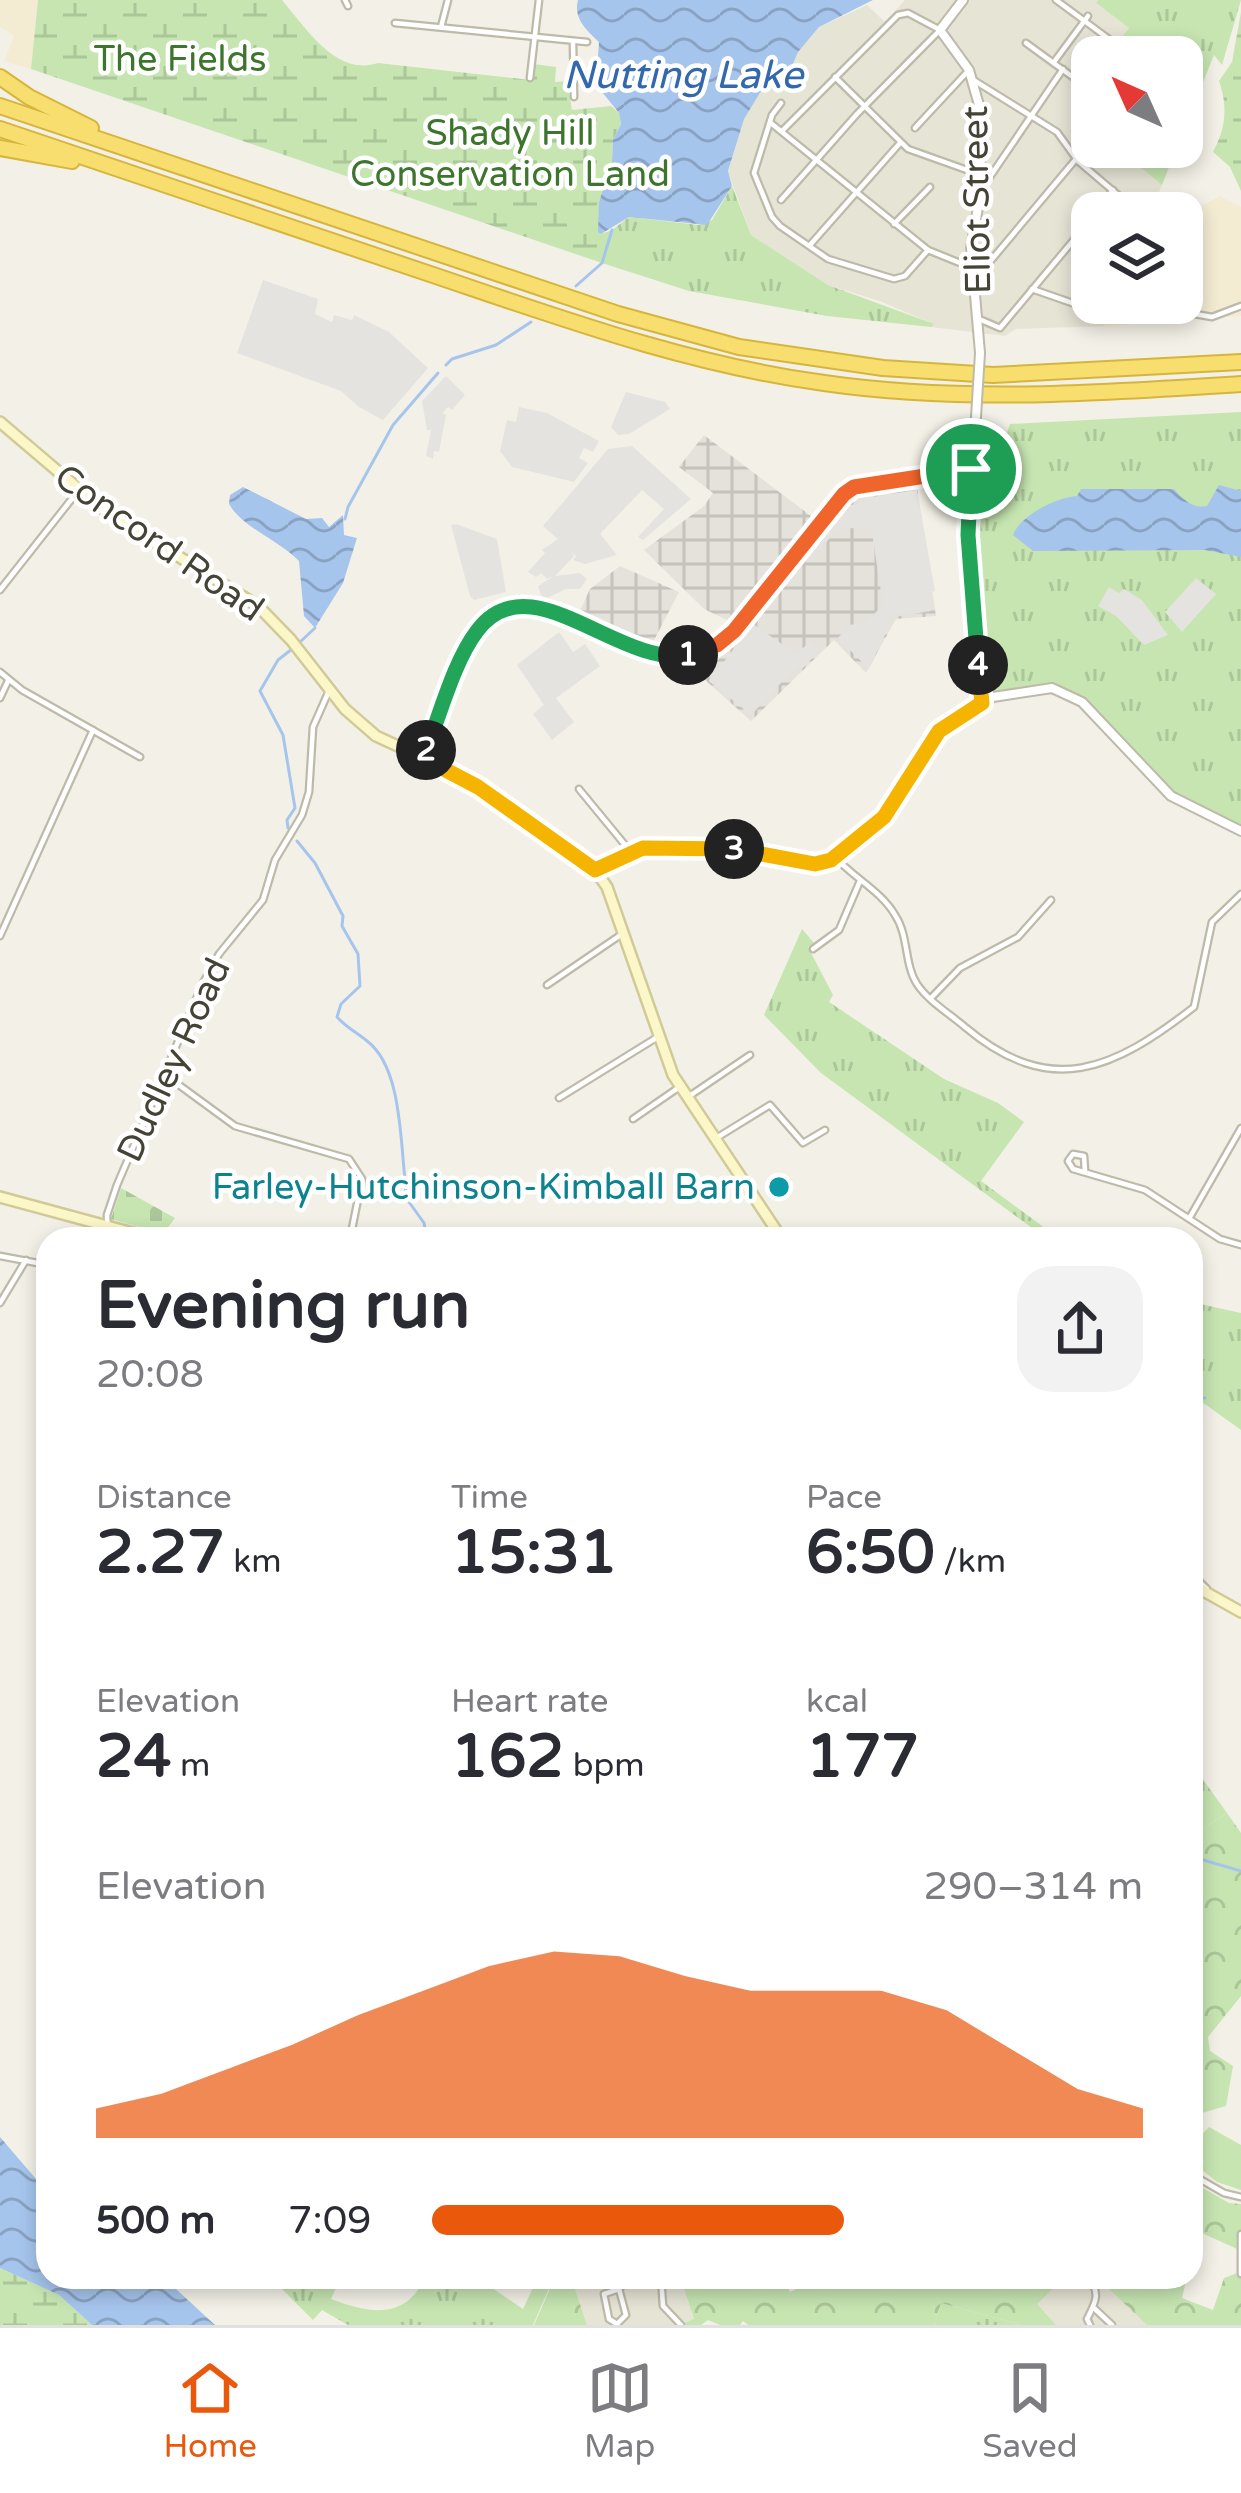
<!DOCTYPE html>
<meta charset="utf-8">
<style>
:root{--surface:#fff;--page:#f2f2f3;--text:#2b2b33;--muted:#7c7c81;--line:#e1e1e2;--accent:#ea580c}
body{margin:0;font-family:"Varela Round",sans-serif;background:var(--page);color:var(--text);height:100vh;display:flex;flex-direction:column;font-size:45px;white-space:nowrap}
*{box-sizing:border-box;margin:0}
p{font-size:39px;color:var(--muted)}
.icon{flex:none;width:66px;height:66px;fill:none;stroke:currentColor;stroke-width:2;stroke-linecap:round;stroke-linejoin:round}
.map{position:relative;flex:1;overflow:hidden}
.side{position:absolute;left:36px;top:1227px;width:1167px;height:1062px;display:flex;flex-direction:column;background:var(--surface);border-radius:36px;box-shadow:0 6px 18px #0003}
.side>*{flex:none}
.needle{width:78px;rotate:315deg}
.fabs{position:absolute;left:1071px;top:36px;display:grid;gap:24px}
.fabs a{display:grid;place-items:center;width:132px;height:132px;border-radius:24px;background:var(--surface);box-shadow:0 6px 18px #0003;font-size:60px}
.pin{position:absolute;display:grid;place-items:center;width:102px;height:102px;color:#fff;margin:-51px;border:6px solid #fff;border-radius:50%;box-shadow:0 3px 12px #0007}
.km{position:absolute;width:60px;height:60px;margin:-30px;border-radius:50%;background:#222;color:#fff;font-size:33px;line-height:60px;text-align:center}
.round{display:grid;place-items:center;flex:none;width:126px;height:126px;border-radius:36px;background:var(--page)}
.head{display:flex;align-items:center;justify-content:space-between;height:204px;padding:0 60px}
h1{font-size:66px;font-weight:800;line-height:90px}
.stats{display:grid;grid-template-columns:repeat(3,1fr);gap:18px;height:204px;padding:12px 60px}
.stats div{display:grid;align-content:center}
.stats b{font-size:60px;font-weight:800}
.stats small{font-size:33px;font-weight:400}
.stats p{font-size:33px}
.chart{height:336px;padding:24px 60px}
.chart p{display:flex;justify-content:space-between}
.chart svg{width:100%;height:216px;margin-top:12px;fill:var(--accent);opacity:.7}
ul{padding:0 60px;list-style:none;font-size:39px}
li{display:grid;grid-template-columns:192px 144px 1fr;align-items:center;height:90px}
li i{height:30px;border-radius:15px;background:var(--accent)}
.menu{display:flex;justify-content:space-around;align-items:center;height:168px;border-top:3px solid var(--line);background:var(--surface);font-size:33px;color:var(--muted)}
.menu a{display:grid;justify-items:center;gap:6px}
.menu .selected{color:var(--accent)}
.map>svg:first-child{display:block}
</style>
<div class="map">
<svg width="1241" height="2325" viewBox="0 0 1241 2325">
<defs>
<pattern id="industrial-grid" width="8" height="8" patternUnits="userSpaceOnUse" patternTransform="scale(3)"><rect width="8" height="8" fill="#e5e2dc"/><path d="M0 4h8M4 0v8" fill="none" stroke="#c6c3bd"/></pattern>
<pattern id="grass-tufts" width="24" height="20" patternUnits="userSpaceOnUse" patternTransform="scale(3)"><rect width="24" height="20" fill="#c6e5b1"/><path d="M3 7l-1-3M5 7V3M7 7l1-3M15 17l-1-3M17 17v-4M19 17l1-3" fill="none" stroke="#abc699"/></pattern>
<pattern id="forest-crowns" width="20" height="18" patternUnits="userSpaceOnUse" patternTransform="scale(3)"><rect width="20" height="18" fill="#c6e5b1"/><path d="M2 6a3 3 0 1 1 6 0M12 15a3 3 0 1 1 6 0" fill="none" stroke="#abc699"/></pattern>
<pattern id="wetland-marsh" width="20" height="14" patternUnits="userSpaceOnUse" patternTransform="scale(3)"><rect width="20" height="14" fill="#c6e5b1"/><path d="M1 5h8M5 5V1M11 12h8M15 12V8" fill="none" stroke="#abc699"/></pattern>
<pattern id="cemetery-stones" width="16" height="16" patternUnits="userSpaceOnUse" patternTransform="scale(3)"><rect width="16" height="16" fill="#c6e5b1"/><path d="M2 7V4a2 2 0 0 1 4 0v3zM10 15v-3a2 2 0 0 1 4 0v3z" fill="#abc699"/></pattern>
<pattern id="water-waves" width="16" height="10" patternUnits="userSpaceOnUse" patternTransform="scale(3)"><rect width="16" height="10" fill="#a6c5ed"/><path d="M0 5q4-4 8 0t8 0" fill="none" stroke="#89a2c1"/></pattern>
</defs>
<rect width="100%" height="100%" fill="#f3f1e7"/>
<g fill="#e6e4d5">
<path d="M905,0H1098L1097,4L1129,28L1106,57H1092V111L1084,121L1092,128V147H1115L1162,185L1150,213H1092V303H1113L1104,326L1016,329L1005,336L931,327L933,324L880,301L828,285L751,235L728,172L744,118L763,88L789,73L797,52L819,27L867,5L885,22Z"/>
<path d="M571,2277H675L682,2283L694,2320L680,2325H587Z"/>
<path d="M1065,2277H1096L1147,2325H1056L1036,2304Z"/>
</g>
<g fill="#f4ebd3">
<path d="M0,0H38L31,69L4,61L14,36L0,27Z"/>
<path d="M1220,196L1241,207V316L1104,326L1113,303H1182V216Z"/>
</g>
<g fill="url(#industrial-grid)">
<path d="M704,435L811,516L731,622L704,609L644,550L704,506L713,493L679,467Z"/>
<path d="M917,486L936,616L896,619L866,673L834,640L751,721L704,679L840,499Z"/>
<path d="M620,566L679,592L650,648L578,615L590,589Z"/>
</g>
<g fill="url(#grass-tufts)">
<path d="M1098,0H1241L1222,65L1214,55L1182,134V57H1106L1129,28L1096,3Z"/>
<path d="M1115,147H1177L1162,185Z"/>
<path d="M732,186L751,235L828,285L934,324L931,327L827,316L689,291L602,263L612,230L629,217L699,225L712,220Z"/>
<path d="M1241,412V831L1180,803L1082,702L1052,688L982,703L970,543L1010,424Z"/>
<path d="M802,929L814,943L808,947L833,995L829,1002L944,1079L998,1103L1024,1122L981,1181L1060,1239H1047L821,1073L764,1015Z"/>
<path d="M1191,1302L1241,1313V1430L1191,1394Z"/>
<path d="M1191,1763L1227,1813L1191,1837Z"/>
<path d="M270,2277H341L331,2299C370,2314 406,2320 425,2277H476L523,2309L538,2277H554L533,2325H348L322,2310L313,2320Z"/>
<path d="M941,2303L1022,2325H935Z"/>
</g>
<g fill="url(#forest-crowns)">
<path d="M1227,1813L1241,1833V1996L1208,2037L1210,2051L1233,2066L1226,2106L1202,2113L1191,2102V1837Z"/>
<path d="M1191,2181L1229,2203L1241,2204V2325H1147L1096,2277H1187L1182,2298L1213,2310L1224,2278L1237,2273V2249L1191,2228Z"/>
<path d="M555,2277H571L587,2325H534Z"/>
<path d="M675,2277H783L790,2292L822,2277H1065L1037,2304L1056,2325H1022L941,2303L935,2325H748L743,2321L740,2325H720L708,2320L701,2325H680L694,2319L682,2283Z"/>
</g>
<g fill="url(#wetland-marsh)">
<path d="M38,0H282C306,28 336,77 378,63L531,80L534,64L556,67L555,82L567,81L572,110L611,106L619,113L621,124L613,140L612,161L599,202L601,234L612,230L602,263L31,69Z"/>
<path d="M1241,12V191L1230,167L1213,152C1226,128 1228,107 1219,81L1232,62Z"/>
<path d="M0,2268L59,2295L92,2325H0Z"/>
</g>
<path fill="url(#cemetery-stones)" d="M121,1188L175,1218L163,1234L111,1219Z"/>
<path fill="#c6e5b1" d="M1209,2127L1241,2145V2190L1217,2182L1191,2161V2146Z"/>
<g fill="#e4e3df">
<path d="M263,280L318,299L315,314L332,322L334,315L352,320L354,315L389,332L428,368L383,420L359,407L341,391L237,353Z"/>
<path d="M1182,299L1190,310L1188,317L1179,316L1180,322L1134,321L1123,312L1121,303H1182Z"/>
<path d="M446,376L465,395L452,410L448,407L442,413L446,415L439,452L434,451L433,459L426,456L431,430H427L422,401Z"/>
<path d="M626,392L665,402L670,409L629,434L618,435L611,427Z"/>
<path d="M519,407L547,413L599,441L593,452L584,448L579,458L588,463L574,482L512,467L500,451L507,420L516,422Z"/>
<path d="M632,446L691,499L643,540L638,537L664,509L642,490L600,534L617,555L585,564L573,560L576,556L571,552L574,556L555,576L580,573L587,579L580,589H566L547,598L541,595L538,586L554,576L547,579L541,573L536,577L528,572L545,553L542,550L558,539L543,526L608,449Z"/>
<path d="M917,490L935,591L929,593L931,611L887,618L891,622L869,669L838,638L849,625L866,622L883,605L871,526L836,530L811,562L802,557L841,507L867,502L866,498Z"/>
<path d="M456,524L497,539L506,592L474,600L470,596L451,525Z"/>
<path d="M1196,578L1216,594L1182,632L1165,612Z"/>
<path d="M1109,587L1119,593L1124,589L1142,600L1168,635L1144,645L1116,616L1098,606Z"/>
<path d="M753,624L796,654L810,642L819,651L803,668L797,666L751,715L709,681Z"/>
<path d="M559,632L573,652L585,644L600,666L556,698L574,722L552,740L533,714L544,705L517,665Z"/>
</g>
<g fill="url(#water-waves)">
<path d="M578,0H873L819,27L798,52L789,73L763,88L744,119L728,171L732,186L707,225L629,217L601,234L598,232L599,202L612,161L613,140L621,124L619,113L602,92L597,70L599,42C586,30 573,18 578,0Z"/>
<path d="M1219,485L1241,491V557L1205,550L1033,551L1013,535C1021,515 1055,498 1077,496L1081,489H1174C1183,499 1192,509 1207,506Z"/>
<path d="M243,487L306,519L322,518L329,527L343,515L344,535L357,538L343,583L315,628L304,616L299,561C277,539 243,528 229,504L230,495Z"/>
<path d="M0,2137L48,2193V2277H163L215,2325H92L59,2295L0,2268Z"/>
</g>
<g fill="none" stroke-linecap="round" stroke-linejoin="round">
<g stroke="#a6c5ed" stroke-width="3">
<path d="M576,286L602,263L612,230"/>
<path d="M446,365L452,359L496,345L531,322"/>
<path d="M345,519L348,507L393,425L438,373"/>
<path d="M300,642L315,628"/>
<path d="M288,828L287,820L295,808L283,735L260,691L278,660L292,649"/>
<path d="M297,841L315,863L343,916L342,926L358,954L360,986L341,1004L337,1017C347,1028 356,1032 367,1041C403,1068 400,1146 406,1188L404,1195L424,1223L427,1239"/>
<path d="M1191,1397L1205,1398"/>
<path d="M1191,1565L1195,1573"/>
<path d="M1191,1861L1200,1859L1241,1871"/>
</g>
<defs>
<g id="minor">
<path d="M345,0L348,6"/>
<path d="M1056,0L1113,42"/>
<path d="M395,23L587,42"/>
<path d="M441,27L448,0"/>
<path d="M573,43L574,97"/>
<path d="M1026,43L1092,91"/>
<path d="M1054,62L1088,16"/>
<path d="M835,77L908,149L981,175"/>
<path d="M530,78L539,0"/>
<path d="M975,81L1057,132L1078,161L1132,207"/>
<path d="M781,103L772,115L754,173L772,217L780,226L828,259L894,279L905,276L928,250"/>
<path d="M772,124L928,250L970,267"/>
<path d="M915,128L968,71"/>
<path d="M981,190L1063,69"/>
<path d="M781,200L857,114L940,30L908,13L898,15L782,131"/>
<path d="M1096,211L1113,190"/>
<path d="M894,224L930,187"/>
<path d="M810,245L900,143"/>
<path d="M974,275L983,270L1076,159"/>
<path d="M1032,289L1104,314"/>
<path d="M1189,313L1212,317L1241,306"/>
<path d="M979,319L1000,328L1077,236"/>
<path d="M0,590L78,491"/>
<path d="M0,672L22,690L140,757"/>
<path d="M0,698L8,681"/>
<path d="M424,756C439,719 455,658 479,628C546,548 639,717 734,631L844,493L855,486L972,469"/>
<path d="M579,789L630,851"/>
<path d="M836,858C854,878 881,891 895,915C909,936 904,964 917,984C928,1001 950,1014 965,1027C1051,1099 1113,1070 1194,1007L1212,922L1241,894"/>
<path d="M0,936L93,730"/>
<path d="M813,949L839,930L860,881"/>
<path d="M547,985L622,934"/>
<path d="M931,998L960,968L1018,937L1051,900"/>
<path d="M168,1077L235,1126L349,1159L362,1179L350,1239"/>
<path d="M688,1097L750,1055"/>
<path d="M559,1098L656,1038"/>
<path d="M633,1119L678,1088"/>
<path d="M718,1137L770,1105L803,1143L825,1130"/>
<path d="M1085,1171L1084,1156L1073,1154L1068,1161L1073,1169L1145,1190L1220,1239L1241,1245"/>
<path d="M1190,1217L1241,1128"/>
<path d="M108,1239L107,1215L117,1185L203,983L219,954L263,900L275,860L302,815L309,792L313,727L328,693"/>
<path d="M0,1256L48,1265"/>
<path d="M0,1303L26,1260"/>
<path d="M1191,1573L1207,1589"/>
<path d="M1191,2174L1224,2193L1241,2197"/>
<path d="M1241,2234V2274"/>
<path d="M661,2277L663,2306L681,2325"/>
<path d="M1089,2277C1101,2295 1095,2303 1087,2319L1090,2325"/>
<path d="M619,2289L626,2315L617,2324L609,2319L604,2294L619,2289L631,2277"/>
<path d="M1095,2309L1112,2325"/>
</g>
<g id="tertiary">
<path d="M963,0L940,30L969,70L979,105L981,190L971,248L980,353"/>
<path d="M976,417L967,513L982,702"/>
<path d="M595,870L643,847H713L798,862H826L883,817L933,740L949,723L993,697L1052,688L1082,702L1171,796L1241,831"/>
</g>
<g id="secondary">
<path d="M0,422L101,508L258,606L291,640L345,709L376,736L452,771L595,870L607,887L673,1075L782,1239"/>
<path d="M0,1197L155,1239"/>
<path d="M1191,1584L1241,1612"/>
</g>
<g id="motorway">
<path d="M0,77L29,97L91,128"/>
<path d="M0,106L618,314L739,347L883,368L993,375L1241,362"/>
<path d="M0,129C146,178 293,228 439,277C566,320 691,365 824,383C963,403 1101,393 1241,384"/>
<path d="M0,148L72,161"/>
</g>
</defs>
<use href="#minor" stroke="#bebaaa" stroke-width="9"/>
<use href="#tertiary" stroke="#bebaaa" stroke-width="12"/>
<use href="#secondary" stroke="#d1ca98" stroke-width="14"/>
<use href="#motorway" stroke="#d6b53d" stroke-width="18"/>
<use href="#minor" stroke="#fff" stroke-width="4.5"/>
<use href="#tertiary" stroke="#fff" stroke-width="8"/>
<use href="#secondary" stroke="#fcf7c8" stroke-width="9"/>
<use href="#motorway" stroke="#f7de6e" stroke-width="14"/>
<defs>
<path id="tertiary-bridge" d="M976,417L980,353"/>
</defs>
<use href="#tertiary-bridge" stroke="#bebaaa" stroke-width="12" stroke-linecap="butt"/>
<use href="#tertiary-bridge" stroke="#fff" stroke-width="8"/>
</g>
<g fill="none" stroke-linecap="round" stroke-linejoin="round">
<defs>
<path id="split-1" d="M688,655L717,645L734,631L844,494L854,487L971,469"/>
<path id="split-2" d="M426,750C440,715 454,661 477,631C530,560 617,667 688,655"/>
<path id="split-3" d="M426,750L423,758L478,787L595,870L643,848L734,849"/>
<path id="split-4" d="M734,849L815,864L831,860L884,817L939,731L982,703L978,665"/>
<path id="split-5" d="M971,469L968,535L978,665"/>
</defs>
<use href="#split-1" stroke="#fff" stroke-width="24"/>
<use href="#split-2" stroke="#fff" stroke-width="24"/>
<use href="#split-3" stroke="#fff" stroke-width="24"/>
<use href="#split-4" stroke="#fff" stroke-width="24"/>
<use href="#split-5" stroke="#fff" stroke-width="24"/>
<use href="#split-1" stroke="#f0652b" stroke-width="15"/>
<use href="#split-2" stroke="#22a559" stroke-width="15"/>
<use href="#split-3" stroke="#f5b400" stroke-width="15"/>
<use href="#split-4" stroke="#f5b400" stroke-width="15"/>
<use href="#split-5" stroke="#22a559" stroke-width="15"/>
</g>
<circle fill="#0f9aa8" stroke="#fff" stroke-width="4.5" cx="779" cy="1187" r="12"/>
<g text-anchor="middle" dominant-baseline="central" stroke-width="9" stroke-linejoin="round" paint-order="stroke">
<g font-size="36" fill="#3d752c" stroke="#fff">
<text x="180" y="59">The Fields</text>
<text x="510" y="133">Shady Hill<tspan x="510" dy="41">Conservation Land</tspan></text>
</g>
<g font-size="36" fill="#454236" stroke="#fff">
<text transform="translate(977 200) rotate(-91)">Eliot Street</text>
<text transform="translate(159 543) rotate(35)">Concord Road</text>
<text transform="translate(174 1060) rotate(-65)">Dudley Road</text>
</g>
<g font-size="36" fill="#0d838f" stroke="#fff" text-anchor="end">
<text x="755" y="1187">Farley-Hutchinson-Kimball Barn</text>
</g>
<g font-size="39" font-style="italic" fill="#3468ad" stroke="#fff">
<text x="683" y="75">Nutting Lake</text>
</g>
</g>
</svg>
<div class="fabs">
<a><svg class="needle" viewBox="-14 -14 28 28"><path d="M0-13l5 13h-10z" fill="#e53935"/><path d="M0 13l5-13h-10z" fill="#7c7c81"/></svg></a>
<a><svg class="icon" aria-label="layers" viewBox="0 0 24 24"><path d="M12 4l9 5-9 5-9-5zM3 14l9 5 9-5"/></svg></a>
</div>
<div class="pin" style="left:971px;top:469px;background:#1e9e55"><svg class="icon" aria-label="arrive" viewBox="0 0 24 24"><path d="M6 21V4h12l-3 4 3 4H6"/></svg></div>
<b class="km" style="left:688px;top:655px">1</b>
<b class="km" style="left:426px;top:750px">2</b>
<b class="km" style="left:734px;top:849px">3</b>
<b class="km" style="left:978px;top:665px">4</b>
<section class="side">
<div class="head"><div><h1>Evening run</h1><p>20:08</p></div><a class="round"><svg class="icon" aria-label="share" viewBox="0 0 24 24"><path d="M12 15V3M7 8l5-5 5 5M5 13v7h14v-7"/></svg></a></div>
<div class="stats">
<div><p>Distance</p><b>2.27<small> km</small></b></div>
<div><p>Time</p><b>15:31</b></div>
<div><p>Pace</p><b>6:50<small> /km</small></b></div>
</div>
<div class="stats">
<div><p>Elevation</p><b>24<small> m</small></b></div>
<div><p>Heart rate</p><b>162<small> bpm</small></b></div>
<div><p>kcal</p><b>177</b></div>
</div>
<div class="chart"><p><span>Elevation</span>290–314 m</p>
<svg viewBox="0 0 160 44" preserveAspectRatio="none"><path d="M0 44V38L10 35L20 30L30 25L40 19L50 14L60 9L70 6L80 7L90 11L100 14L110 14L120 14L130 18L140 26L150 34L160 38V44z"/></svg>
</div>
<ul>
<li><b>500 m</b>7:09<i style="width:58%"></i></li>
</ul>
</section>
</div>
<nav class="menu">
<a class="selected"><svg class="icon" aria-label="home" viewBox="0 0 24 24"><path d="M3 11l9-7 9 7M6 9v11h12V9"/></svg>Home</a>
<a><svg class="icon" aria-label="map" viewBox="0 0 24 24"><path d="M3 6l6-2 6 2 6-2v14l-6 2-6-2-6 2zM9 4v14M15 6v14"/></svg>Map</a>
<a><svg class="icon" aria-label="saved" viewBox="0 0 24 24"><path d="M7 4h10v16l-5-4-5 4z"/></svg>Saved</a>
</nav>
